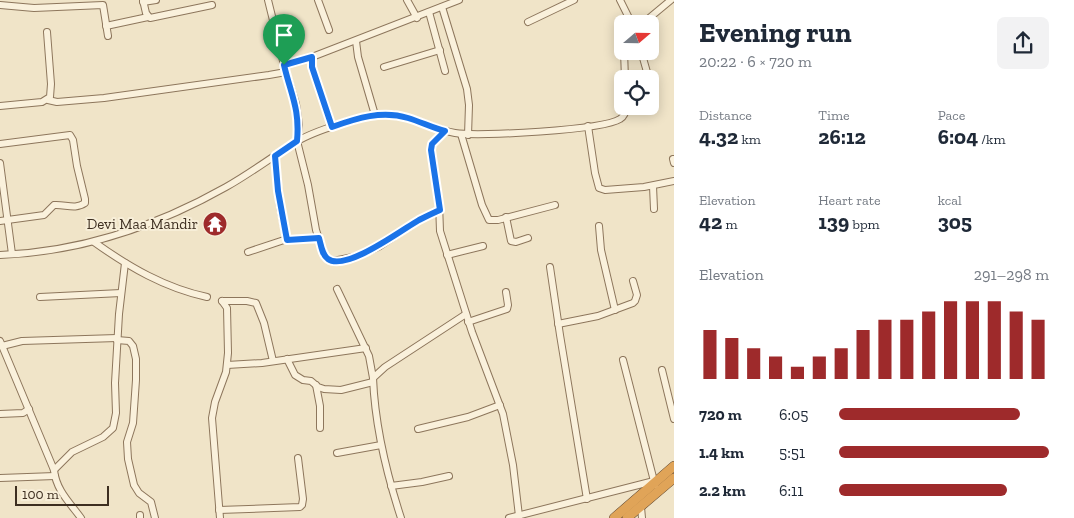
<!DOCTYPE html>
<meta charset="utf-8">
<style>
:root{--surface:#fff;--page:#f2f2f3;--text:#1f2937;--muted:#747a83;--accent:#9e2a2b}
body{margin:0;font-family:"Zilla Slab",serif;background:var(--page);color:var(--text);height:100vh;display:flex;flex-direction:column;font-size:19px;white-space:nowrap}
*{box-sizing:border-box;margin:0}
p{font-size:16px;color:var(--muted)}
.icon{flex:none;width:28px;height:28px;fill:none;stroke:currentColor;stroke-width:2;stroke-linecap:round;stroke-linejoin:round}
.map{position:relative;flex:1;overflow:hidden}
.drawer{display:flex;flex-direction:column;background:var(--surface);width:400px}
.drawer>*{flex:none}
.needle{width:32px;rotate:70deg}
.buttons{position:absolute;left:614px;top:15px;display:grid;gap:10px}
.buttons a{display:grid;place-items:center;width:45px;height:45px;border-radius:8px;background:var(--surface);box-shadow:0 2px 12px #0003;font-size:25px}
.scale{position:absolute;left:15px;bottom:12px;width:94px;box-sizing:border-box;padding-left:5px;border:2px solid #3d2e20;border-top:0;font-size:14px;line-height:18px;white-space:nowrap;color:#3d2e20;-webkit-text-stroke:4px #f7eed8;paint-order:stroke}
.pin{position:absolute;display:grid;place-items:center;width:42px;height:42px;color:#fff;margin:-51px -21px;border-radius:50% 50% 50% 0;rotate:-45deg;box-shadow:0 0 5px #0007}
.pin .icon{rotate:45deg}
.round{display:grid;place-items:center;flex:none;width:52px;height:52px;border-radius:8px;background:var(--page)}
.summary{display:flex;align-items:center;justify-content:space-between;height:85px;padding:0 25px}
h1{font-size:28px;font-weight:700;line-height:38px}
.stats{display:grid;grid-template-columns:repeat(3,1fr);gap:8px;height:85px;padding:5px 25px}
.stats div{display:grid;align-content:center}
.stats b{font-size:21px;font-weight:700}
.stats small{font-size:14px;font-weight:400}
.stats p{font-size:14px}
.chart{height:140px;padding:10px 25px}
.chart p{display:flex;justify-content:space-between}
.chart svg{width:100%;height:90px;margin-top:5px;stroke:var(--accent);stroke-width:6}
ul{padding:0 25px;list-style:none;font-size:16px}
li{display:grid;grid-template-columns:80px 60px 1fr;align-items:center;height:38px}
li i{height:12px;border-radius:6px;background:var(--accent)}
main{display:flex;flex:1;min-height:0}
.map>svg:first-child{display:block}
</style>
<main>
<div class="map">
<svg width="674" height="518" viewBox="0 0 674 518">
<rect width="100%" height="100%" fill="#f0e4c8"/>
<g fill="none" stroke-linecap="round" stroke-linejoin="round">
<defs>
<g id="minor">
<path d="M143,0L146,13L150,18L212,5"/>
<path d="M268,0L285,69L296,104L299,125L297,141L308,185L316,230L325,257L329,260L333,261L358,256L380,246L419,220L440,210"/>
<path d="M318,0L329,30"/>
<path d="M407,0L417,18"/>
<path d="M620,0L632,24"/>
<path d="M143,2L156,0"/>
<path d="M0,5L34,8L103,5L108,36"/>
<path d="M442,7L467,89L469,105L468,135"/>
<path d="M429,12L445,71"/>
<path d="M528,22L574,0"/>
<path d="M642,24L671,0"/>
<path d="M106,26L148,17"/>
<path d="M356,41L358,57L375,115"/>
<path d="M624,51L625,79"/>
<path d="M641,51L649,79"/>
<path d="M284,65L312,57"/>
<path d="M384,67L440,50"/>
<path d="M650,83L652,90"/>
<path d="M48,100L57,102L104,98L269,75L286,72"/>
<path d="M0,106L42,102L50,97L51,84L47,32"/>
<path d="M588,126L595,173L599,188L605,190L644,187L674,181"/>
<path d="M332,127L312,67V57L459,0"/>
<path d="M445,131L432,144L431,150L439,203L440,231L472,332L503,414L513,465L519,516"/>
<path d="M461,134L482,205L489,220H498L555,205"/>
<path d="M0,144L70,135L73,140L77,166L85,199V203C75,210 65,204 54,205L44,215L0,221"/>
<path d="M275,156L280,207L287,240"/>
<path d="M673,159L674,163"/>
<path d="M0,163L12,254"/>
<path d="M653,186L654,209"/>
<path d="M506,217L511,241L516,242L528,238"/>
<path d="M599,226L601,250L615,310"/>
<path d="M94,242C129,267 165,288 207,297"/>
<path d="M248,252L284,240L319,238"/>
<path d="M0,255C79,252 157,226 226,187C251,173 273,156 296,142C312,132 331,127 349,121C360,118 371,114 382,114C408,113 431,129 455,133C478,137 603,130 620,119C625,116 626,112 626,106"/>
<path d="M447,255L483,246"/>
<path d="M550,267L560,335L587,499"/>
<path d="M337,289L369,356L373,378"/>
<path d="M40,297L121,293"/>
<path d="M222,301H247L256,303L264,323L273,361"/>
<path d="M468,322L507,309L508,305L506,292"/>
<path d="M558,324L598,316L633,303L635,301L637,295L633,281"/>
<path d="M117,340L129,341L133,346L136,359V380L133,423L127,442L128,459L134,485L139,493L151,502L155,518"/>
<path d="M0,341L54,470C56,490 70,503 81,518"/>
<path d="M2,346L22,341L117,338"/>
<path d="M287,359L295,375L303,380L311,381L318,387L324,389L341,390L373,382"/>
<path d="M623,360L655,485"/>
<path d="M227,365L262,363L366,348"/>
<path d="M662,370L674,419"/>
<path d="M316,385L320,406V428"/>
<path d="M0,414L23,413L29,409"/>
<path d="M418,429L468,417L500,405"/>
<path d="M337,453L381,445"/>
<path d="M54,470L72,452L103,437L113,428L116,413L115,383L119,314L125,263"/>
<path d="M0,478L55,476"/>
<path d="M391,486L422,482L449,476"/>
<path d="M641,507L642,518"/>
<path d="M219,510L300,507L302,505L303,499L298,458"/>
<path d="M140,515V518"/>
<path d="M220,518L212,418L215,402L226,372L228,353L227,308L222,301"/>
<path d="M401,518C386,472 375,427 373,378L385,367L466,314"/>
<path d="M509,518L654,481"/>
</g>
<g id="highway">
<path d="M614,518L674,466"/>
<path d="M627,518L674,478"/>
</g>
</defs>
<use href="#minor" stroke="#8d765c" stroke-width="8"/>
<use href="#highway" stroke="#5b4430" stroke-width="10"/>
<use href="#minor" stroke="#faf1dc" stroke-width="6"/>
<use href="#highway" stroke="#e0a458" stroke-width="9"/>
</g>
<g fill="none" stroke-linecap="round" stroke-linejoin="round">
<defs>
<path id="route" d="M312,57V67L332,127C357,118 382,110 408,118C421,122 433,128 445,131L432,144L431,150L440,210C433,213 425,217 419,220C403,229 346,272 328,259C322,255 321,245 319,238L287,240L278,191L275,156L297,141C300,109 291,95 284,65Z"/>
</defs>
<use href="#route" stroke="#fff" stroke-width="10"/>
<use href="#route" stroke="#1a73e8" stroke-width="6"/>
</g>
<defs>
<symbol id="temple-disc" viewBox="-11 -11 22 22"><circle r="9.5" fill="#9e2a2b" stroke="#f7eed8"/><path d="M0-6L5-2H3V0L6.5 2.5H4V6H1.5V3h-3V6H-4V2.5H-6.5L-3 0V-2H-5Z" fill="#fff"/></symbol>
</defs>
<g fill-rule="evenodd">
<use href="#temple-disc" x="201" y="210" width="28" height="28"/>
</g>
<g text-anchor="middle" dominant-baseline="central" stroke-width="4" stroke-linejoin="round" paint-order="stroke">
<g font-size="15" fill="#3d2e20" stroke="#f7eed8" text-anchor="end">
<text x="198" y="224">Devi Maa Mandir</text>
</g>
</g>
</svg>
<div class="buttons">
<a><svg class="needle" viewBox="-14 -14 28 28"><path d="M0-13l5 13h-10z" fill="#e53935"/><path d="M0 13l5-13h-10z" fill="#747a83"/></svg></a>
<a><svg class="icon" aria-label="locate" viewBox="0 0 24 24"><circle cx="12" cy="12" r="6"/><path d="M12 2v4M12 18v4M2 12h4M18 12h4"/></svg></a>
</div>
<div class="scale">100 m</div>
<div class="pin" style="left:284px;top:65px;background:#1e9e55"><svg class="icon" aria-label="arrive" viewBox="0 0 24 24"><path d="M6 21V4h12l-3 4 3 4H6"/></svg></div>
</div>
<section class="drawer">
<div class="summary"><div><h1>Evening run</h1><p>20:22 · 6 × 720 m</p></div><a class="round"><svg class="icon" aria-label="share" viewBox="0 0 24 24"><path d="M12 15V3M7 8l5-5 5 5M5 13v7h14v-7"/></svg></a></div>
<div class="stats">
<div><p>Distance</p><b>4.32<small> km</small></b></div>
<div><p>Time</p><b>26:12</b></div>
<div><p>Pace</p><b>6:04<small> /km</small></b></div>
</div>
<div class="stats">
<div><p>Elevation</p><b>42<small> m</small></b></div>
<div><p>Heart rate</p><b>139<small> bpm</small></b></div>
<div><p>kcal</p><b>305</b></div>
</div>
<div class="chart"><p><span>Elevation</span>291–298 m</p>
<svg viewBox="0 0 160 44" preserveAspectRatio="none"><path d="M5 44V20M15 44V24M25 44V29M35 44V33M45 44V38M55 44V33M65 44V29M75 44V20M85 44V15M95 44V15M105 44V11M115 44V6M125 44V6M135 44V6M145 44V11M155 44V15"/></svg>
</div>
<ul>
<li><b>720 m</b>6:05<i style="width:86%"></i></li>
<li><b>1.4 km</b>5:51<i style="width:100%"></i></li>
<li><b>2.2 km</b>6:11<i style="width:80%"></i></li>
</ul>
</section>
</main>
